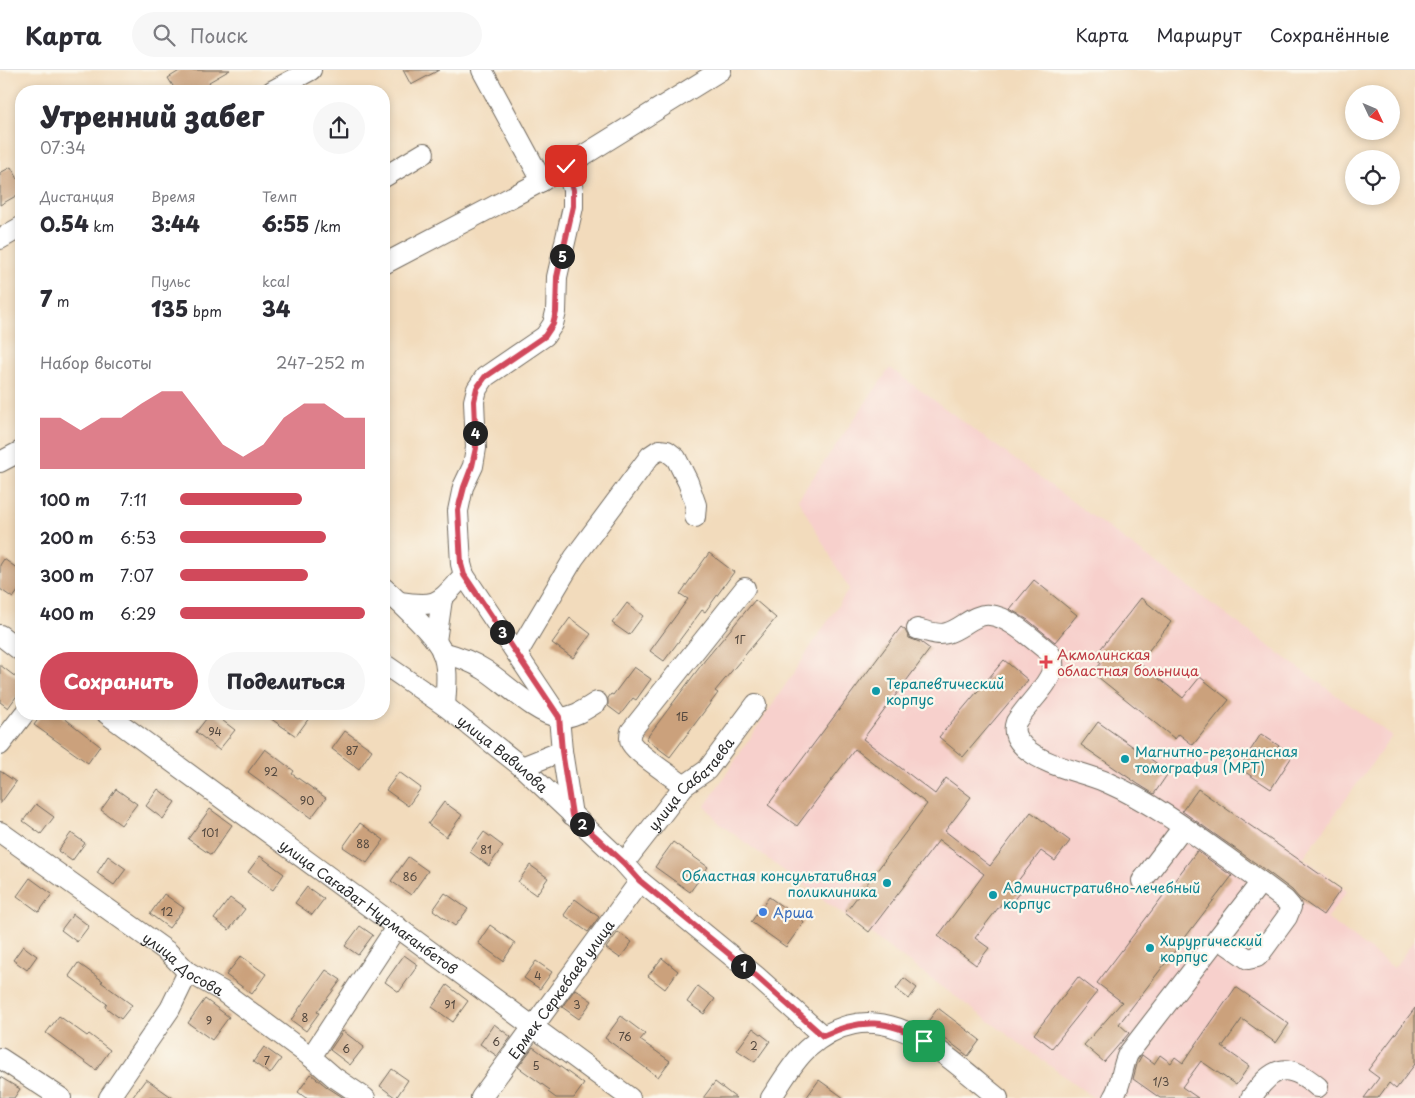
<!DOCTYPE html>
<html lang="ru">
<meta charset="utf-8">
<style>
:root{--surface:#fff;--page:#f7f7f7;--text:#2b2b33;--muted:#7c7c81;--line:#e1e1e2;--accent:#d1495b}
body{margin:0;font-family:"Playpen Sans",sans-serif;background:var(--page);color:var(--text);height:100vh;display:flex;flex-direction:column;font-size:19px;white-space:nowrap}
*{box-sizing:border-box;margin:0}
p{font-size:16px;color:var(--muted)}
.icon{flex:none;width:28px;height:28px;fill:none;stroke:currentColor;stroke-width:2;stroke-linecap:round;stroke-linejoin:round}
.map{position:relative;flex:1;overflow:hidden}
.drawer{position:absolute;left:15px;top:15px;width:375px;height:635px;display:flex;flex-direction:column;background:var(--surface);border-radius:20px;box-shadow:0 2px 8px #0003}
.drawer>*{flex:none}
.needle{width:32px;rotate:134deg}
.tools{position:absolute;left:1345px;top:15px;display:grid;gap:10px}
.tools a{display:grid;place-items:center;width:55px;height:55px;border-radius:50%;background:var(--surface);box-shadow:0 2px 8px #0003;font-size:25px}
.pin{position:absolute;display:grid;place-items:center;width:42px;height:42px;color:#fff;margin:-21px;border-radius:10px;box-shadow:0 2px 8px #0006}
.km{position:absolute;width:25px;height:25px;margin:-12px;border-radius:50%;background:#222;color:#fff;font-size:14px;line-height:25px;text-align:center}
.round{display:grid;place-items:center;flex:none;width:52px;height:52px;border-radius:26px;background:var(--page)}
.summary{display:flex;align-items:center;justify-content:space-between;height:85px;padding:0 25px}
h1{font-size:28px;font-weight:800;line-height:38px}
.figures{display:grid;grid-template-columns:repeat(3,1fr);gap:8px;height:85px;padding:5px 25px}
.figures div{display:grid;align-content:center}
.figures b{font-size:21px;font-weight:800}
.figures small{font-size:14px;font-weight:400}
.figures p{font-size:14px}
.chart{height:140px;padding:10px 25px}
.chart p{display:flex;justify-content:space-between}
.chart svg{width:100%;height:90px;margin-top:5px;fill:var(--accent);opacity:.7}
.button{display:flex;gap:10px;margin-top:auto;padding:10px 25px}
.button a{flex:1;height:58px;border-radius:30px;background:var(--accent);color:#fff;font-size:20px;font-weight:800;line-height:58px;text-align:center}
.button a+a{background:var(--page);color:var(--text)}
ul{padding:0 25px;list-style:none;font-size:16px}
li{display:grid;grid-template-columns:80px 60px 1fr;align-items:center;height:38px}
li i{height:12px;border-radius:6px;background:var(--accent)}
header{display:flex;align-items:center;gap:30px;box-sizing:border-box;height:70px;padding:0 25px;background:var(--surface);border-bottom:1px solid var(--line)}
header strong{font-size:24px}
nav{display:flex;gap:28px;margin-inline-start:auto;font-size:18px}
.search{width:350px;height:45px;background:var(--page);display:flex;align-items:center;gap:12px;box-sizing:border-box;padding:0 18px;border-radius:28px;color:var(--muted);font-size:19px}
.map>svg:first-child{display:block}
</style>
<header>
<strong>Карта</strong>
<div class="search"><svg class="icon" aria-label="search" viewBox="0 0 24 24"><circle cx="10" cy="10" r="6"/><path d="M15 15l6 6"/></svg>Поиск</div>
<nav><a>Карта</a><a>Маршрут</a><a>Сохранённые</a></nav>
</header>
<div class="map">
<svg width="1415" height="1028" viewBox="0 0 1415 1028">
<rect width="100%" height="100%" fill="#fbf7ec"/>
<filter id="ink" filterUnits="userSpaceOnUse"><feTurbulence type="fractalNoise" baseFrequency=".02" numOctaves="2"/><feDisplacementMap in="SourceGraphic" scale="10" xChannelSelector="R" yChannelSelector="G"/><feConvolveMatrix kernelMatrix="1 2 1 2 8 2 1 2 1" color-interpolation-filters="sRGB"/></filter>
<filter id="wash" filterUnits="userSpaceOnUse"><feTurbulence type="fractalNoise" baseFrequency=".0096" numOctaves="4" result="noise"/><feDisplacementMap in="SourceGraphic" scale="20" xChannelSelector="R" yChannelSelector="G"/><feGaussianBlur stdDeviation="1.12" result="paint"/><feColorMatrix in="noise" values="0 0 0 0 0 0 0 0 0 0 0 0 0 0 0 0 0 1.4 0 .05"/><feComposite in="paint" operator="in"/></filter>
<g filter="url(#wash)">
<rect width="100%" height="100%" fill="#f2dbbc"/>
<path fill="#f7d0cc" d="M890,298L1392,666L1303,788L1347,821L1327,848L1394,898L1415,869V1028H1094L720,754L705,736L849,519L798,429Z"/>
<g id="blocks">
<g fill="#cba17c">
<path d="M181,0H230L209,12L211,16L201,21H176L168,8Z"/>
<path d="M403,0H439L411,15Z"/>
<path d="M11,97L21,114V123L0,135V103Z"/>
<path d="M709,483L734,502L705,542L702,540L664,591L650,581L688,529L680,524Z"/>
<path d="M4,489L21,501V517L13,528L0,519V495Z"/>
<path d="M1034,510L1077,545L1055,572L1028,550L1010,539Z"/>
<path d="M1141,528L1171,552L1139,593L1183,628L1200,607L1229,630L1193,675L1179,664L1175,669L1093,603L1101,593L1094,587Z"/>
<path d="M755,530L776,548L715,621L718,623L670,687L646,669L705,590Z"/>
<path d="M627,533L643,546L629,565L612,553Z"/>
<path d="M570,548L591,564L573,588L552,573Z"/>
<path d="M901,557L905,560L909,568L922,573L930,579L863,669L935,724L946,708L971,727L945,761L990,796L1031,742L1070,771L1055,791L1041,781L1017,812L1024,817L1008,837L1002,833L975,868L989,878L976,895L938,866L984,804L939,770L869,862L845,843L927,734L855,679L797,756L768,735Z"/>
<path d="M1004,590L1028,610L963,687L939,667Z"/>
<path d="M0,595L21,611V620L8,638L0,632Z"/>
<path d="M634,597L651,609L636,630L633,628L620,645L608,636V628L611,624L613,625Z"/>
<path d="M42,644H59L100,676L88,693L34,655Z"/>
<path d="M210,644H214L235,660L219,680L196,662Z"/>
<path d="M264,644H312L296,666Z"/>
<path d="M1098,652L1169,702L1154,724L1138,714L1081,675Z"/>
<path d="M345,661L372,680L359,699L332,679Z"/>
<path d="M1261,664L1293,685L1271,719L1239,698Z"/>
<path d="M265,679L294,701L292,704L326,728L311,748L248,702Z"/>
<path d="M0,701L16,712L0,734Z"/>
<path d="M399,702L421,718L408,736L386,720Z"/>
<path d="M116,719L137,734L121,755L101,740Z"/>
<path d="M158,719L175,732L163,749L146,736Z"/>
<path d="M1198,719L1341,819L1323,845L1299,828L1292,820L1268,802L1182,741Z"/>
<path d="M444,732L462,745L446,767L428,754Z"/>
<path d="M36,734L54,747L41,764L23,751Z"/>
<path d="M210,739L232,755L211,785L188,769Z"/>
<path d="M360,753L384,770L367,793L343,777Z"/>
<path d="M484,762L503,776L489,796L470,782Z"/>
<path d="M71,763L85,773L72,791L58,781Z"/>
<path d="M673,772L708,797L690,822L655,797Z"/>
<path d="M1197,781L1232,806L1119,954L1129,963L1104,992L1084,975L1122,932L1097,913Z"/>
<path d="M108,786L126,799L114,815L97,803Z"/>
<path d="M260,786L284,804L273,820L248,802Z"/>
<path d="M408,787L428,801L411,825L391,811Z"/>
<path d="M530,795L548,808L536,825L518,812Z"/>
<path d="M30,808L52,824L39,842L17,826Z"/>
<path d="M307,817L324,829L312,845L295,833Z"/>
<path d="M445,823L468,839L455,856L433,840Z"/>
<path d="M164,824L184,838L169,858L150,844Z"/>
<path d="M769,827L804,852L786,877L751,852Z"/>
<path d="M230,828L245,839L229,860L214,849Z"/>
<path d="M575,829L599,847L588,862L564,845Z"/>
<path d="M73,844L89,856L77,872L61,860Z"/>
<path d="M490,855L515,873L503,891L478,873Z"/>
<path d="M360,856L373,865L358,885L345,876Z"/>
<path d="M618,862L632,872L620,888L606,878Z"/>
<path d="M23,876L37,886L27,900L13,890Z"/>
<path d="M404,885L418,895L399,922L385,912Z"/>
<path d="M241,886L266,904L252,924L226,905Z"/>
<path d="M662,888L678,901L665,919L648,906Z"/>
<path d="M536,891L552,902L540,919L524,908Z"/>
<path d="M78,893L103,911L101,912L132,935L121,949L105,937L107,934L69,906Z"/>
<path d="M326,900L341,910L317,942L319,943L306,961L291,950Z"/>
<path d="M1078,907L1097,922L1052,978L1034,964Z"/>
<path d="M904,908L917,918L909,929L896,919Z"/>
<path d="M447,915L468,931L453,952L432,937Z"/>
<path d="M698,916L715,929L704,944L687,932Z"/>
<path d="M1236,917L1289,954L1276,973L1242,949L1222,977L1249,996L1236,1015L1201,991L1182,1017L1198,1028H1160L1133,1009L1137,994L1142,985L1154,994L1160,985L1171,993L1175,987L1183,993Z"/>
<path d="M575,919L592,931L579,949L562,937Z"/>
<path d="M205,929L229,947L212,970L188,953Z"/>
<path d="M938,938L980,970L968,986L926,954Z"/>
<path d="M1415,938V994L1396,1019L1389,1013L1378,1028H1364L1379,1008L1368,1000Z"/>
<path d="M59,946L87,966L89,964L110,980L96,1000L46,963Z"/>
<path d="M621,946L645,964L640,970L670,991L658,1007L605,968Z"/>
<path d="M494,954L511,967L497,986L480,974Z"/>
<path d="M753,958L770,971L755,992L737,980Z"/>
<path d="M343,961L364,977L350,995L330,980Z"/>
<path d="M264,977L281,989L270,1004L253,992Z"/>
<path d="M533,977L584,1014L574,1028H556L548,1022L550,1020L518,997Z"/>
<path d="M392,999L408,1010L396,1028L380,1016Z"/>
<path d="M311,1004L327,1017L344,1028H306L298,1022Z"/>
<path d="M0,1007L20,1019L14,1028H0Z"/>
<path d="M146,1009L173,1028H132Z"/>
<path d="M819,1010L844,1028H806Z"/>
<path d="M715,1012L736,1028H703Z"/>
</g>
</g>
</g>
<g filter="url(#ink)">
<use href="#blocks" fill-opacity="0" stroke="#71695e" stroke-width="1"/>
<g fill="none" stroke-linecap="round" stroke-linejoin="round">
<defs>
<g id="minor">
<path d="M482,0L542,111"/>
<path d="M272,21L311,0"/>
<path d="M566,96L573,120V137L557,207L556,242L553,254L545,266L485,307L477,319L474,331L476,378L473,396L463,417L458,441L461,494L464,505L559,647L562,681L572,745"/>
<path d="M384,107L424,83"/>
<path d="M0,169L21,157"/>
<path d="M384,194L542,111L721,0"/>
<path d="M0,392L21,381"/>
<path d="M384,518C398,531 436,565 442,582C449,598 446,619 445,636"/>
<path d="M399,532C439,538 438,533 464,505"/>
<path d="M917,559C926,561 938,566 947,563C962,559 974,543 990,545C1010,547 1033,570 1049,582C1052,587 1054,591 1053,597C1051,614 1025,636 1016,652C1012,663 1017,670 1025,678C1047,697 1080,701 1106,712C1161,736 1212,778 1261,812L1128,984C1121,999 1122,1015 1113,1028"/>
<path d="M0,565L21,581"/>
<path d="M436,571L442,529"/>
<path d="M442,582C457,586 471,591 485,600C504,612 536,644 558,647C572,649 586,639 597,632"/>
<path d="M517,584L574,488L650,386L659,380L667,381L676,388L688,412L696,435L695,447"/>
<path id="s1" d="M384,594L445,636L522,697L624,793L640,811L756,906L823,966"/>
<path id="s2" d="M107,644L630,1028"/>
<path d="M0,675L24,644"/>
<path d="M522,697L562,681"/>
<path d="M684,716C672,706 638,685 631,673C629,669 630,665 631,661L745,518"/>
<path id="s3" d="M0,762L168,882L188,902L222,921L311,987L334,1007L365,1028"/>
<path id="s4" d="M624,793L684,716L707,700L756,634"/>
<path d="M1142,811L1183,757"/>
<path d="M1218,868L1248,889L1257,887L1260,884L1287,847L1291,837L1285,830L1261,812"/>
<path d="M311,987L397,856"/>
<path d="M0,988L61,1028"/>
<path d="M109,1028L170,939L188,902"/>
<path id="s5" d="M481,1028L640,811"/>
<path d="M771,1028C782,1012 792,993 807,979C878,915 942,983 998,1028"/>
<path d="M1251,1028C1273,996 1287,991 1318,1017"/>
</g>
</defs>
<use href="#minor" stroke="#71695e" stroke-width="22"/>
<use href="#minor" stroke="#fff" stroke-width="20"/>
</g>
</g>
<g fill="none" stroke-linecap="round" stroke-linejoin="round" filter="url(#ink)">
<defs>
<path id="route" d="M566,96L573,120V136L557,207L556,242L553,254L545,266L485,307L477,318L474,331L476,378L472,396L464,417L458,440L461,494L464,505L559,647L562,681L572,745L624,793L640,811L756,906L823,966C860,948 889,949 924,971"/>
</defs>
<use href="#route" stroke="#fff" stroke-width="10"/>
<use href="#route" stroke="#d1495b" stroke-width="6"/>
</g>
<path fill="#e0444e" stroke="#fbf7ec" stroke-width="2" d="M1043.5 584.5h5v5h5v5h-5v5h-5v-5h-5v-5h5z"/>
<g fill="#0f9aa8" stroke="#fbf7ec" stroke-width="2">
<circle cx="876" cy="621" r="5"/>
<circle cx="1125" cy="689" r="5"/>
<circle cx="887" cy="813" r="5"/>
<circle cx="993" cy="825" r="5"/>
<circle cx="1150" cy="878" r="5"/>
</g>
<circle fill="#3f7fe0" stroke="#fbf7ec" stroke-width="2" cx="763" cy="842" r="5"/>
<g text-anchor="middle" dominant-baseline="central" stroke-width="4.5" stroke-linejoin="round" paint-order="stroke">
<g font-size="11" fill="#53483f">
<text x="740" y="569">1Г</text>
<text x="682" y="646">1Б</text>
<text x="215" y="661">94</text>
<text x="352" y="680">87</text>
<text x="271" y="701">92</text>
<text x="307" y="730">90</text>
<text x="210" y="762">101</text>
<text x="363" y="773">88</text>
<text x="486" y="779">81</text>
<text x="410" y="806">86</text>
<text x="167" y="841">12</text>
<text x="538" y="905">4</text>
<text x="450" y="934">91</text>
<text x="577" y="934">3</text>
<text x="305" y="947">8</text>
<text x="209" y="950">9</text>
<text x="625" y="966">76</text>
<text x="496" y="971">6</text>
<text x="754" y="975">2</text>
<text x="346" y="978">6</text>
<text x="267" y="990">7</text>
<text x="536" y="995">5</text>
<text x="1161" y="1011">1/3</text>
</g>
<g font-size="14" fill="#be3a42" stroke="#fbf7ec" text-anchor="start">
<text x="1057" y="584">Акмолинская<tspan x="1057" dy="16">областная больница</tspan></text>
</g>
<g font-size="14" fill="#0d838f" stroke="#fbf7ec" text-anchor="start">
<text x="886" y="613">Терапевтический<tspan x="886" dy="16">корпус</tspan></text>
<text x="1135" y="681">Магнитно-резонансная<tspan x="1135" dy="16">томография (МРТ)</tspan></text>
<text x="877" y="805" text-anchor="end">Областная консультативная<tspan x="877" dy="16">поликлиника</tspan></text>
<text x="1003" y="817">Административно-лечебный<tspan x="1003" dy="16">корпус</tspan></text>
<text x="1160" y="870">Хирургический<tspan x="1160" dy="16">корпус</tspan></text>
</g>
<g font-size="14" fill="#2b2b2b" stroke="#fbf7ec">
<text stroke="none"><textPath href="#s1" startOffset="149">улица Вавилова</textPath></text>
<text stroke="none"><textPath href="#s4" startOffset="104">улица Сабатаева</textPath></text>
<text stroke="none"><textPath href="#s2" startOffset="325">улица Сағадат Нұрмағанбетов</textPath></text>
<text stroke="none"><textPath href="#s3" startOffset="226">улица Досова</textPath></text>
<text stroke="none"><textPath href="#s5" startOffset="135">Ермек Серкебаев улица</textPath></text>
</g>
<g font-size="14" fill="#366cbe" stroke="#fbf7ec" text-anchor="start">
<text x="773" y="842">Арша</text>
</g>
</g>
</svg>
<div class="tools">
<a><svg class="needle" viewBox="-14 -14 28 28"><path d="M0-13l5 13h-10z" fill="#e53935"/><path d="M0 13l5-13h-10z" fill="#7c7c81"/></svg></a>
<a><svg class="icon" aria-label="locate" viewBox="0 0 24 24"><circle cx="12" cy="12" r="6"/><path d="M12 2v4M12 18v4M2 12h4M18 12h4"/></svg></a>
</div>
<div class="pin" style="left:924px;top:971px;background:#1e9e55"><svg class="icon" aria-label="arrive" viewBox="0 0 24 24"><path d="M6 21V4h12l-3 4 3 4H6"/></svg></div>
<div class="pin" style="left:566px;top:96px;background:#d93025"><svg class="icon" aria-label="check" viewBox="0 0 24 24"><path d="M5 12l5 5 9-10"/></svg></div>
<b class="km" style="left:743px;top:896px">1</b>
<b class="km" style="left:582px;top:754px">2</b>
<b class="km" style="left:502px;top:562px">3</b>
<b class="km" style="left:475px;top:363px">4</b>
<b class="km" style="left:562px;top:186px">5</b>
<section class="drawer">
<div class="summary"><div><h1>Утренний забег</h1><p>07:34</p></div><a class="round"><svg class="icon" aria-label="share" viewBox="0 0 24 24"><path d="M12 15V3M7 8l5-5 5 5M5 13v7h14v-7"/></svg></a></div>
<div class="figures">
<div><p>Дистанция</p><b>0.54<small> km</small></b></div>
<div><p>Время</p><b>3:44</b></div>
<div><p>Темп</p><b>6:55<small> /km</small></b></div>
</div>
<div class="figures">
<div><b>7<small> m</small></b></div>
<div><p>Пульс</p><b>135<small> bpm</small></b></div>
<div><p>kcal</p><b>34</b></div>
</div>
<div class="chart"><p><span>Набор высоты</span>247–252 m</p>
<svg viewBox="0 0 160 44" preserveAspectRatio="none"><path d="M0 44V19L10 19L20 25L30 19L40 19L50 12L60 6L70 6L80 19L90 32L100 38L110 32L120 19L130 12L140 12L150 19L160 19V44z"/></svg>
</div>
<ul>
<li><b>100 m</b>7:11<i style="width:66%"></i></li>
<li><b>200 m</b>6:53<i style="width:79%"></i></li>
<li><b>300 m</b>7:07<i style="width:69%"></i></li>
<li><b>400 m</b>6:29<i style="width:100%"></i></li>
</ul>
<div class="button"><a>Сохранить</a><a>Поделиться</a></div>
</section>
</div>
